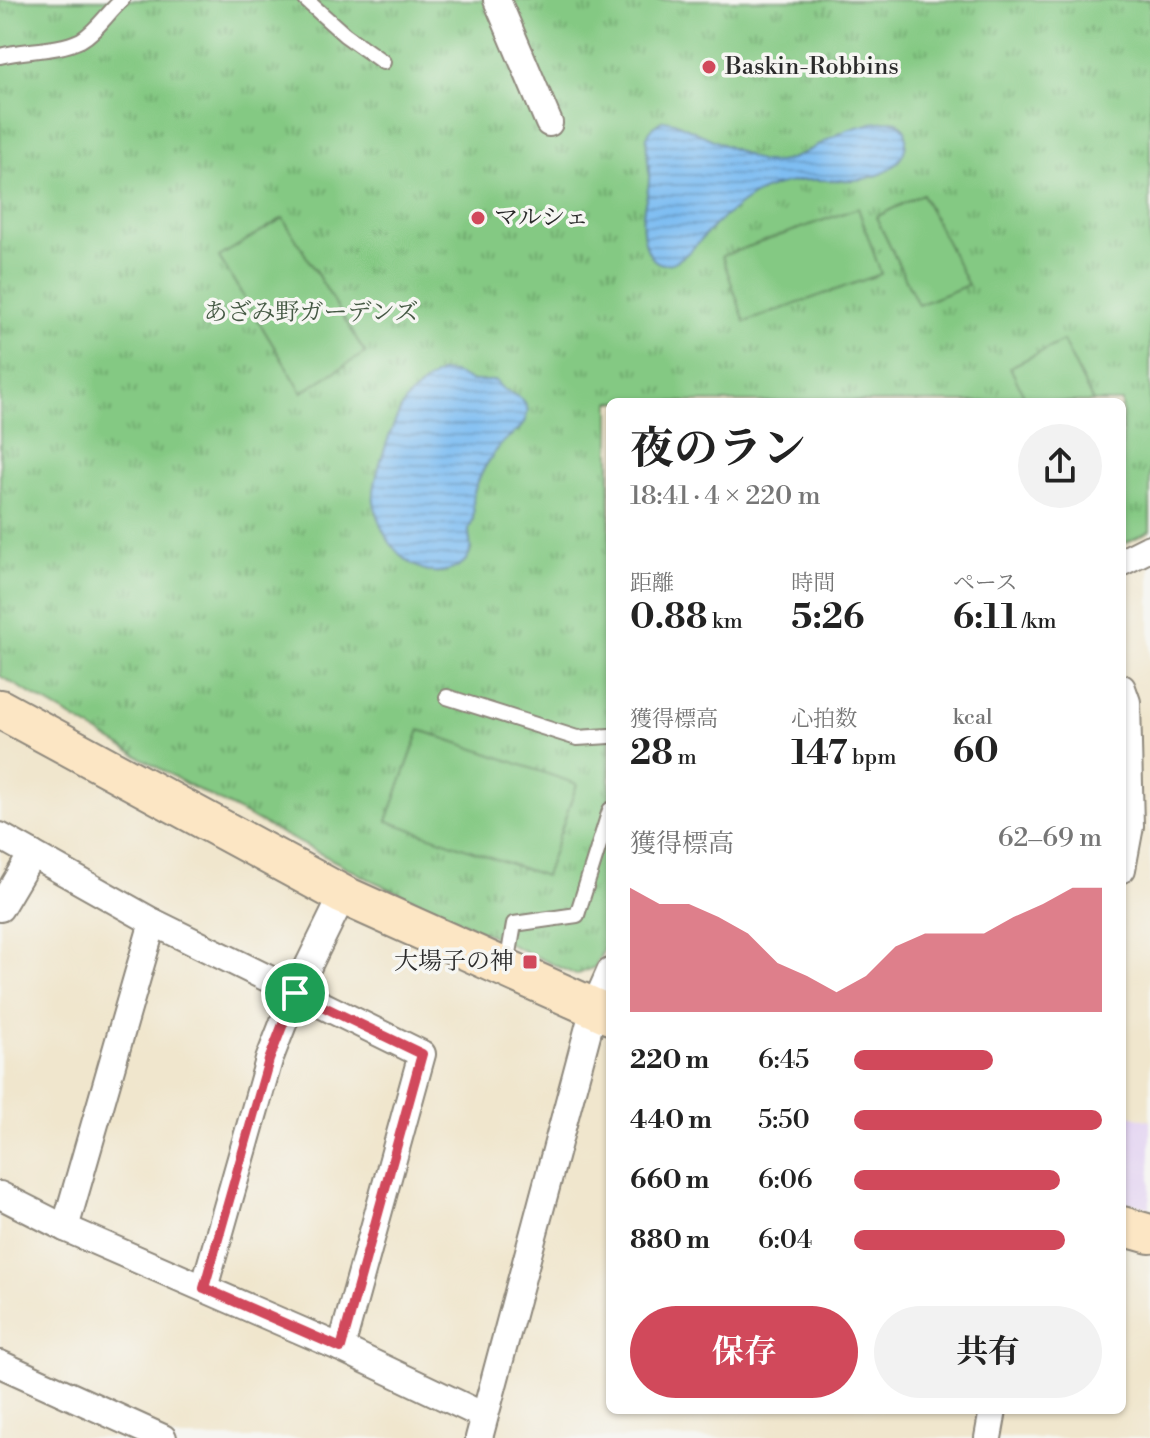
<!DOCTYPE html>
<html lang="ja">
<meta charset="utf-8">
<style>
:root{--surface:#fff;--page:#f2f2f2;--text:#222;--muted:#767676;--accent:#d1495b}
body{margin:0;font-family:"Libre Bodoni","Noto Serif JP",serif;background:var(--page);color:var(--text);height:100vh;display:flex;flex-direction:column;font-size:30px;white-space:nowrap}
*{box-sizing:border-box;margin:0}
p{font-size:26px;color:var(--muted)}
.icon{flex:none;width:44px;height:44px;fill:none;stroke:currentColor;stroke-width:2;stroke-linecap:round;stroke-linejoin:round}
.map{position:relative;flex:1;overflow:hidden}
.sheet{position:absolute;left:606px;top:398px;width:520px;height:1016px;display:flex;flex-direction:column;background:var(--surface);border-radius:12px;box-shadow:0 2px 6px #0004}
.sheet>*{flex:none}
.pin{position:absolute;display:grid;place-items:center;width:68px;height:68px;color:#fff;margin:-34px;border:4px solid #fff;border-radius:50%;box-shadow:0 2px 8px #0007}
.round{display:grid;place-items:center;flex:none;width:84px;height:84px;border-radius:42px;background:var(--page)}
.summary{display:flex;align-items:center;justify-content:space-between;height:136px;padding:0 24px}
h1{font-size:44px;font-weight:700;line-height:60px}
.metrics{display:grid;grid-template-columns:repeat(3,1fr);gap:12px;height:136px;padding:8px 24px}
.metrics div{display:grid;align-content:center}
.metrics b{font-size:34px;font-weight:700}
.metrics small{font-size:22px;font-weight:400}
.metrics p{font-size:22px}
.chart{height:224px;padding:16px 24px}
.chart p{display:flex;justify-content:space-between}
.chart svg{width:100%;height:144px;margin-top:8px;fill:var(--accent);opacity:.7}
.cta{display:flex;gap:16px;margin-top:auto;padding:16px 24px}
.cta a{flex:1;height:92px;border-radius:48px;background:var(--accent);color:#fff;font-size:32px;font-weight:700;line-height:92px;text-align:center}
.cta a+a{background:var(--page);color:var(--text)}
ul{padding:0 24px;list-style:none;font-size:26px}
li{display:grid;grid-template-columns:128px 96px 1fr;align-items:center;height:60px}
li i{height:20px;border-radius:10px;background:var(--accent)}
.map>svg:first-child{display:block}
</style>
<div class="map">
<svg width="1150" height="1438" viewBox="0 0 1150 1438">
<defs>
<pattern id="park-tufts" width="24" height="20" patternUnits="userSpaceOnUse" patternTransform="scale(2)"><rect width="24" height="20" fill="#84c983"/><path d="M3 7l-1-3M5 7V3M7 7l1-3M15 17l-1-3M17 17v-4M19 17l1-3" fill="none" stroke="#6ca36b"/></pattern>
<pattern id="water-rules" width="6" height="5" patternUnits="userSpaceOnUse" patternTransform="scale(2)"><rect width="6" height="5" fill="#7ebdf2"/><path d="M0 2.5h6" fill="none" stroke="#679ac4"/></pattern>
</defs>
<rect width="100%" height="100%" fill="#f6f6f2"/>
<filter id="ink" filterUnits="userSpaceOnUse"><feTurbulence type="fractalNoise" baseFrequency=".0125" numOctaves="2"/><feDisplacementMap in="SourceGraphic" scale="16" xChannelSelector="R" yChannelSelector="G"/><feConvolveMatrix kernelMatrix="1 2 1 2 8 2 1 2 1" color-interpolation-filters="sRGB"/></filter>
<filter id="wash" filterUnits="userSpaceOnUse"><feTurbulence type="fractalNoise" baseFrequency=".006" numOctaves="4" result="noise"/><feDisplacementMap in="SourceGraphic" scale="32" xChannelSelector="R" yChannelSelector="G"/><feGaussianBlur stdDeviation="1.8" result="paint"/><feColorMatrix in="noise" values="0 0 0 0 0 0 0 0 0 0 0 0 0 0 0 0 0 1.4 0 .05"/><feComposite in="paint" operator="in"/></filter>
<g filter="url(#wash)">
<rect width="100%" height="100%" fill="#f0e6cd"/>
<path fill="#e3d3f2" d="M1122,1113L1150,1121V1208L1122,1201Z"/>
<path fill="url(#park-tufts)" stroke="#587a57" stroke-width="2" d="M0,0H1150V531L1122,545V402H610V936L595,967L576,975L371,880L183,782L0,676Z"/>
<g fill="#84c983" stroke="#587a57" stroke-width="2">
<path d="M922,194L968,285L918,305L876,217Z"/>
<path d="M858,208L881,274L745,322L722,256Z"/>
<path d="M283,218L365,353L302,392L219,257Z"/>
<path d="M1063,341L1093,402H1027L1010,367Z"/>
<path d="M420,730L577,784L545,876L387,821Z"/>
</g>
<g fill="url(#water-rules)" stroke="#54748e" stroke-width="2">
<path d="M664,120L674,122L759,161C789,169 818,143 843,132C852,127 863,126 872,123C880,122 890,120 897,122C903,125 906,130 906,136C908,156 893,171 875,176C857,182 840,180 821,180C800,179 775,184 756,194C742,202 729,213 717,223C704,234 684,264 666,264C645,265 641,230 643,215C644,202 649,191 649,179C650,167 645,146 647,137C650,128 656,124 664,120Z"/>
<path d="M441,372L454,373L471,381H496C506,397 521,391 528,410C523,432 517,429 503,442C492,455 480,473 475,489C471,499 475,509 473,519C472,526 470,523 469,531C469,541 474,550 466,560C458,569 444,573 433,572C400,566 379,534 374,502C371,481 393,422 404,404C412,391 428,380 441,372Z"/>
</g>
</g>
<g filter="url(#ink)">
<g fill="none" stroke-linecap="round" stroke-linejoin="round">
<defs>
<g id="lane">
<path d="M306,0L345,35L383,62"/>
<path d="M0,56C26,49 56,52 81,40C97,31 108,12 122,0"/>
<path d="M447,697L577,738L610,736"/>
<path d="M507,965L514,924L577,915L610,810"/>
</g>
<g id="street">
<path d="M497,0L549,123"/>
<path d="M1122,562L1150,548"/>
<path d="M1122,688L1127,702L1130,826L1122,869"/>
<path d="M0,836L153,922L422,1054L341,1348"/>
<path d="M0,908L32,854"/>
<path d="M0,1195L65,1228L341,1348L484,1416"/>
<path d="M65,1228L153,922"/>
<path d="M204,1288L269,1060L295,993L343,895"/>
<path d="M0,1364L163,1438"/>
<path d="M479,1438L594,1008L610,972"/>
<path d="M988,1438L993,1410"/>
</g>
<g id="secondary">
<path d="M0,709L343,895L610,1015"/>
<path d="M1122,1226L1150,1234"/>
</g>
</defs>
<use href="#lane" stroke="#8e887c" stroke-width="18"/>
<use href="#street" stroke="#8e887c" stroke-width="30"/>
<use href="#secondary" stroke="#8e887c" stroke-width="42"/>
<use href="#lane" stroke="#fff" stroke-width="14"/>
<use href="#street" stroke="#fff" stroke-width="26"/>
<use href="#secondary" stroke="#fce6c4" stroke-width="38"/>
</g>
</g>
<g fill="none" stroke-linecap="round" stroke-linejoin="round" filter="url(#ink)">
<defs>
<path id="route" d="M295,993L422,1054L341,1348L204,1288L269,1060Z"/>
</defs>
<use href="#route" stroke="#fff" stroke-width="16"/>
<use href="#route" stroke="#d1495b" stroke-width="10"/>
</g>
<g fill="#d1495b" stroke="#f6f6f2" stroke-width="3">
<circle cx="709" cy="67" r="8"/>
<circle cx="478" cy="218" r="8"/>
<rect x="522" y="954" width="16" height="16" rx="4"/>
</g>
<g text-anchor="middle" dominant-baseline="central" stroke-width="7" stroke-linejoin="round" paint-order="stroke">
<g font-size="24" fill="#2b2b2b" stroke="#f6f6f2" text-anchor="start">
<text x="725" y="67">Baskin-Robbins</text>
<text x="494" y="218">マルシェ</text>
<text x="514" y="962" text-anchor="end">大場子の神</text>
</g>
<g font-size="24" fill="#465a45" stroke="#f6f6f2">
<text x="311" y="313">あざみ野ガーデンズ</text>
</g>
</g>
</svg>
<div class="pin" style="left:295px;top:993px;background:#1e9e55"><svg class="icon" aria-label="arrive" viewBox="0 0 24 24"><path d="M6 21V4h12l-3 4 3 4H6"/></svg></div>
<section class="sheet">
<div class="summary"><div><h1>夜のラン</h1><p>18:41 · 4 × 220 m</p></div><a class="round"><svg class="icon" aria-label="share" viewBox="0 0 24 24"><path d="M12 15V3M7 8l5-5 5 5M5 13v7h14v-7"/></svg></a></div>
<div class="metrics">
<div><p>距離</p><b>0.88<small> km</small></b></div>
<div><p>時間</p><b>5:26</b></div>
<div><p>ペース</p><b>6:11<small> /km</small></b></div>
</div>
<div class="metrics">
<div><p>獲得標高</p><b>28<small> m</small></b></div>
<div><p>心拍数</p><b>147<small> bpm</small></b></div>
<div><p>kcal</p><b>60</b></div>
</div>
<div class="chart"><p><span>獲得標高</span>62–69 m</p>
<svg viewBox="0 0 160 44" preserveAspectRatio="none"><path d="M0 44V6L10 11L20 11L30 15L40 20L50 29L60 33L70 38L80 33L90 24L100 20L110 20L120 20L130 15L140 11L150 6L160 6V44z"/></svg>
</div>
<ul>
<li><b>220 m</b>6:45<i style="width:56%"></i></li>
<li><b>440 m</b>5:50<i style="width:100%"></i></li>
<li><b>660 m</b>6:06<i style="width:83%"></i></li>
<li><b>880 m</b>6:04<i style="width:85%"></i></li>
</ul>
<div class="cta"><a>保存</a><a>共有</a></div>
</section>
</div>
